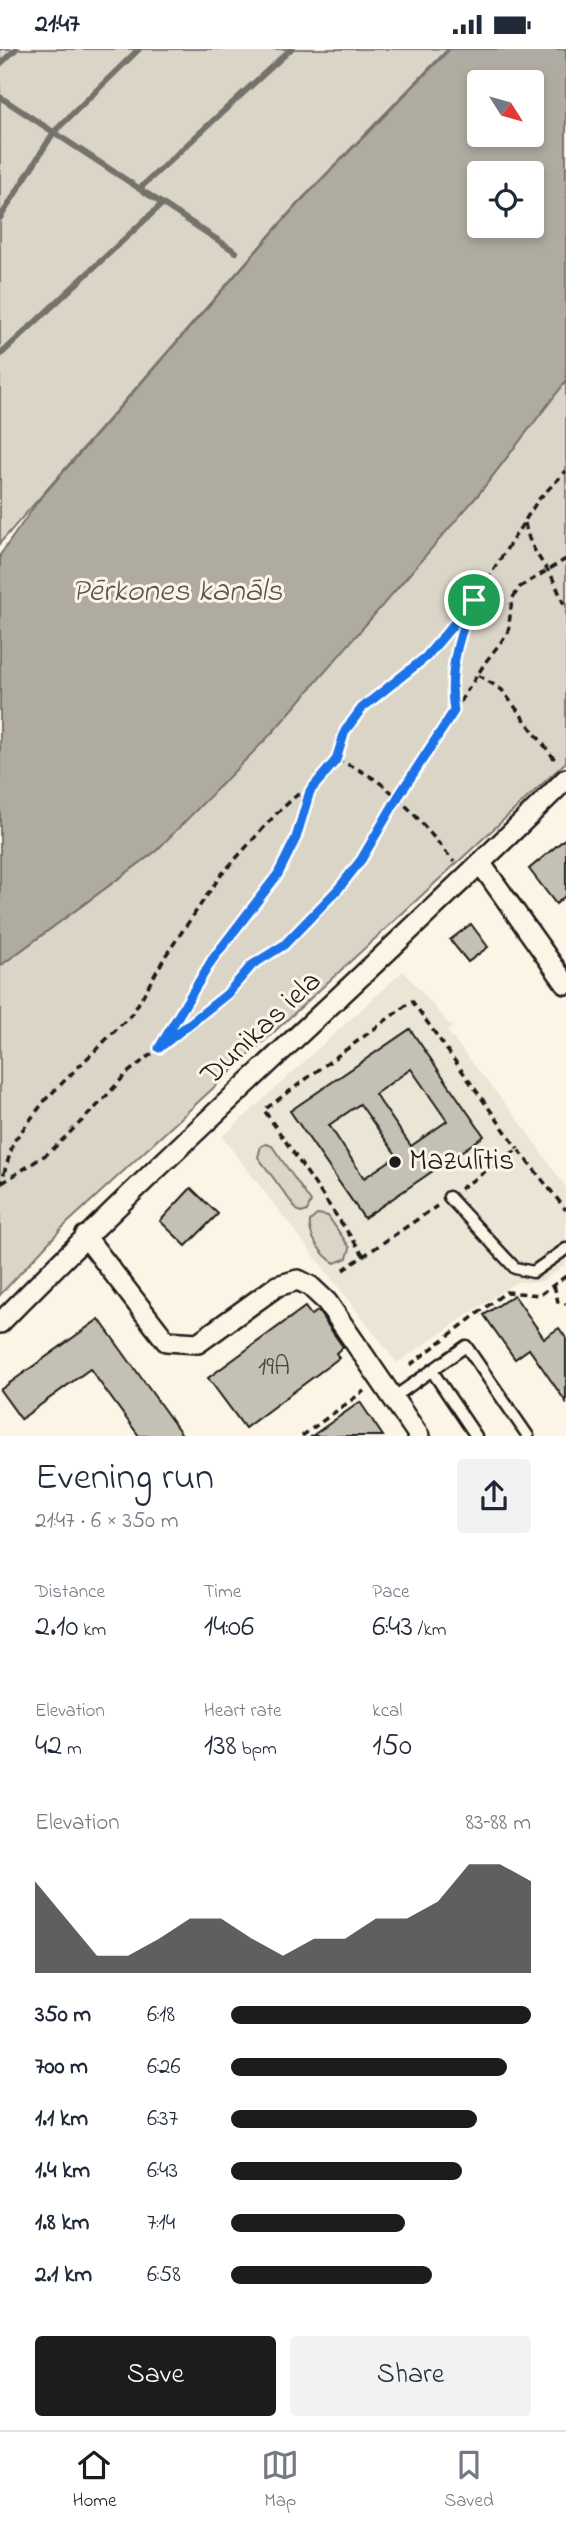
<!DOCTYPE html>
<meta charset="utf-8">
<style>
:root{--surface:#fff;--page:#f2f2f3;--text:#1f2937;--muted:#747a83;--line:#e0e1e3;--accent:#1c1c1c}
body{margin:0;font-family:"Indie Flower",sans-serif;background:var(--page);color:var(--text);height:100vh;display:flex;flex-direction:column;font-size:26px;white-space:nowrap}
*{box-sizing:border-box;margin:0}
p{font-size:23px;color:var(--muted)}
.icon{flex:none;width:38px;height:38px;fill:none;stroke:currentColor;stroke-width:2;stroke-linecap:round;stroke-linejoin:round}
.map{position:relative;height:1387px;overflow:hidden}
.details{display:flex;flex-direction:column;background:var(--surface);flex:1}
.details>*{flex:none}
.needle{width:46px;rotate:127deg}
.buttons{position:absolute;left:467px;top:21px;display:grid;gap:14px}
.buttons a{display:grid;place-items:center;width:77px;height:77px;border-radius:7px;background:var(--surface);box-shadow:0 4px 10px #0003;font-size:35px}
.pin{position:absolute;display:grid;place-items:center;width:60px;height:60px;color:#fff;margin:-30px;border:4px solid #fff;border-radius:50%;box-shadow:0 2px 7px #0007}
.round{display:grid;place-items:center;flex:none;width:74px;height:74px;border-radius:7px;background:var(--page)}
.overview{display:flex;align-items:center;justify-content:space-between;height:119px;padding:0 35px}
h1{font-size:38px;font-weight:600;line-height:52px}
.stats{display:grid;grid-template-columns:repeat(3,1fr);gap:10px;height:119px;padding:7px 35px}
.stats div{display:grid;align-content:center}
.stats b{font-size:30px;font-weight:600}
.stats small{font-size:19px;font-weight:400}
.stats p{font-size:19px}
.chart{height:196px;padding:14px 35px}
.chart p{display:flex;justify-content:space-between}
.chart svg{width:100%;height:126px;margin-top:7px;fill:var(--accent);opacity:.7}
.action{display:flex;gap:14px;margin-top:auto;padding:14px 35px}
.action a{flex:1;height:80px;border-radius:7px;background:var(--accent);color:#fff;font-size:28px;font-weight:600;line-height:80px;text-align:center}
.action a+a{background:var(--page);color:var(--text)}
ul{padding:0 35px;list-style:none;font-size:23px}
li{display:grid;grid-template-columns:112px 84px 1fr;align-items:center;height:52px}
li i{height:18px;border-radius:9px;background:var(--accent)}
.status{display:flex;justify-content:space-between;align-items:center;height:49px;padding:0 35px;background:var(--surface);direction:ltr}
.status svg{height:19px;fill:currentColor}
.menu{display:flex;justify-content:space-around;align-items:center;height:98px;border-top:2px solid var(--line);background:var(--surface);font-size:19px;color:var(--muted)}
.menu a{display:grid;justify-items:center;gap:4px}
.menu .current{color:var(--accent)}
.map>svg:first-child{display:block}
</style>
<div class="status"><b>21:47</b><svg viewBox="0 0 49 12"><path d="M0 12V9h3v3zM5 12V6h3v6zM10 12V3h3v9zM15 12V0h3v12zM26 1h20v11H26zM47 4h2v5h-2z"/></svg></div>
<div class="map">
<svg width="566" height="1387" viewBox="0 0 566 1387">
<rect width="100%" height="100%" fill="#fcf5e5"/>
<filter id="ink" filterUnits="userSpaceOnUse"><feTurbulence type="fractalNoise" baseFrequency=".0143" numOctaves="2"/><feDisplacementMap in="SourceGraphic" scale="14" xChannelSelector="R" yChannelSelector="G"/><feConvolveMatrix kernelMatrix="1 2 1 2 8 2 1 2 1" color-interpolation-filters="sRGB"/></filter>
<g filter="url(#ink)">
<path fill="#ebe5d6" d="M403,922L452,978L447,982L523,1077L566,1139V1215L541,1233H516L397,1314L222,1088Z"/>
<g fill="#dbd5c8" stroke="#7c7872" stroke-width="2">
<path d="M0,0H448L297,155L0,494Z"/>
<path d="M566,332V713L62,1179L0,1246V917L156,802L477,447Z"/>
<path d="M266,1095L272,1097L311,1153L307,1162L302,1164L297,1161L258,1108L261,1097Z"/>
<path d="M318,1165L328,1167L350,1199L347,1209L335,1214C322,1207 308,1187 310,1172Z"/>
</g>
<path fill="#b0aba1" stroke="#75726c" stroke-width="2" fill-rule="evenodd" d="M450,0H566V332L477,447L272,684L156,802L0,917V506L38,452L297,156ZM480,33H532V86H480ZM480,124H532V177H480Z"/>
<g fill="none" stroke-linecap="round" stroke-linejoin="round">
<g stroke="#75726c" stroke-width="6">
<path d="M0,15L16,0"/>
<path d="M0,48L236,203"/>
<path d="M139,140L291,0"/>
<path d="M0,169L54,83L139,0"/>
<path d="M0,306L162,155"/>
</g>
</g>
<g fill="#c4c0b3" stroke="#1c1c1c" stroke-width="2" fill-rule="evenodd">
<path d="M566,789V846L556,855L529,820Z"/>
<path d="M471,875L488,898L468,913L450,891Z"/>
<path d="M410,980L484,1087L364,1169L290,1062ZM411,1020L447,1072L411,1097L375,1045ZM360,1055L397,1107L364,1129L329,1076Z"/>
<path d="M191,1139L218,1165L186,1197L160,1172Z"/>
<path d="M514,1246L544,1289L559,1279L566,1289V1353L529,1300L515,1310L484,1266Z"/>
<path d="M305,1258L311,1266L318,1262L343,1298L336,1304L339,1309L245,1379L208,1329Z"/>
<path d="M99,1270L183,1387H139L90,1320L21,1370L0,1341Z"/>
<path d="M360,1353L383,1387H312Z"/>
</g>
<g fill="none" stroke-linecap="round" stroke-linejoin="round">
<defs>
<g id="service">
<path d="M449,1148L515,1219L533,1223L566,1200"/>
<path d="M432,1322L476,1387"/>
<path d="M393,1349L466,1297L528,1387"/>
</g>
<g id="minor">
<path d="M481,815L566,935"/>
<path d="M85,1187L166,1292L198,1294L277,1237L298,1231L310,1237L327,1253L419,1387"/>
<path d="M0,1274C183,1087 381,915 566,730"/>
</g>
</defs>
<use href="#service" stroke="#1c1c1c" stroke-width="15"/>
<use href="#minor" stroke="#1c1c1c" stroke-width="24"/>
<g stroke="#1c1c1c" stroke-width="3.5" stroke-dasharray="7 5" stroke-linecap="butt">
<path d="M525,474C528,493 536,504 546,519C555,530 559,546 566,559"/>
<path d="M478,626L502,641L556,712"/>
<path d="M454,661C448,626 456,588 471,556"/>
<path d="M336,711C390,729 419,771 454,813"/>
<path d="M161,996L212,911L278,825L296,789L310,742L336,711L345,682L362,659L426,608L474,551L538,451L566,422"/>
<path d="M2,1134L50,1103L101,1053L126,1025L227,945L252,916L284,896L324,856L361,811L398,748L487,611L508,584L512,550L520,538L566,510"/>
<path d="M0,1137L14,1092L46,1050L133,964L166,906L221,826L276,765L297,746L310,742"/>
<path d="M460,1140L518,1100L566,1161"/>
<path d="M364,1207L264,1061L412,952L518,1100"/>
<path d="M343,1221L437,1157"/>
<path d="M554,1236L558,1253L566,1255"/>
<path d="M410,1316L506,1243L540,1246L566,1227"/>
<path d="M302,1387L364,1342"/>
</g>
<use href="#service" stroke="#fcf5e5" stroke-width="10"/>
<use href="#minor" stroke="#fcf5e5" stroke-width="19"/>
</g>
</g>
<g fill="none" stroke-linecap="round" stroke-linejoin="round" filter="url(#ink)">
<defs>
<path id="route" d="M474,551C458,586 448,624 454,662L398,748L361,811L339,839L284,896L252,916L227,945L159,999L212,911L278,825L296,789L310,742L336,711L345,682L362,659L426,608Z"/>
</defs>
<use href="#route" stroke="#fff" stroke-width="14"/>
<use href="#route" stroke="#1a73e8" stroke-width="9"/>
</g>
<circle fill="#1c1c1c" stroke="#fcf5e5" stroke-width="2.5" cx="395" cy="1113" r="7"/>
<g text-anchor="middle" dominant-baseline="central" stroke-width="6" stroke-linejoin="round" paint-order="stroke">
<g font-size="26" fill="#464542">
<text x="274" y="1319">19A</text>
</g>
<g font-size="30" fill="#1c1c1c" stroke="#fcf5e5">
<text transform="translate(262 980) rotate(-43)">Dunikas iela</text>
</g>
<g font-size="30" fill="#1c1c1c" stroke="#fcf5e5" text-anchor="start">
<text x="409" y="1113">Mazulītis</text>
</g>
<g font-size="32" font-style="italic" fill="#575551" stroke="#fcf5e5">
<text x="177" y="543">Pērkones kanāls</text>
</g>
</g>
</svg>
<div class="buttons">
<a><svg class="needle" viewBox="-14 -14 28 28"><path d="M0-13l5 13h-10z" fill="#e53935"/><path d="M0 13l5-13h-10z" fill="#747a83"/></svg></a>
<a><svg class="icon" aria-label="locate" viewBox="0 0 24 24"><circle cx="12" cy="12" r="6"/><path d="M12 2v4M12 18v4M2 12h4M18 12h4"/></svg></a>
</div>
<div class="pin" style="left:474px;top:551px;background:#1e9e55"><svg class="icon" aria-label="arrive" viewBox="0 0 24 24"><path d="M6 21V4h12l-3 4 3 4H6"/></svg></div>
</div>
<section class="details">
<div class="overview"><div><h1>Evening run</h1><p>21:47 · 6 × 350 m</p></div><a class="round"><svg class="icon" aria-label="share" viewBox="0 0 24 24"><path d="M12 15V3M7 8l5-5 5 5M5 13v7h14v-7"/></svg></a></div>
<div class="stats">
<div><p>Distance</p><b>2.10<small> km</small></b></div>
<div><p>Time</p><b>14:06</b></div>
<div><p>Pace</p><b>6:43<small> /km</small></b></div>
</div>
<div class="stats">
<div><p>Elevation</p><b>42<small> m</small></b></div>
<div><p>Heart rate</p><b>138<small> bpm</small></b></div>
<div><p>kcal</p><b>150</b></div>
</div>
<div class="chart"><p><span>Elevation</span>83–88 m</p>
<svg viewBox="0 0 160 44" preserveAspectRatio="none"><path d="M0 44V12L10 25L20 38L30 38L40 32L50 25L60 25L70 32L80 38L90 32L100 32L110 25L120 25L130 19L140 6L150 6L160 12V44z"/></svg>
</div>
<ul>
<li><b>350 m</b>6:18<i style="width:100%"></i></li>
<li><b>700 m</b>6:26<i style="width:92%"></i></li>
<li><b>1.1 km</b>6:37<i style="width:82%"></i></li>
<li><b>1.4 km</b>6:43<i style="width:77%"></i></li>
<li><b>1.8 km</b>7:14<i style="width:58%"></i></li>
<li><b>2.1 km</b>6:58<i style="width:67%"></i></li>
</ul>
<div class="action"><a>Save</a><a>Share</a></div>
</section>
<nav class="menu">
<a class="current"><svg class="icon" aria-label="home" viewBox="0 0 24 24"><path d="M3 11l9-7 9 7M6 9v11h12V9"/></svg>Home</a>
<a><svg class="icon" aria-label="map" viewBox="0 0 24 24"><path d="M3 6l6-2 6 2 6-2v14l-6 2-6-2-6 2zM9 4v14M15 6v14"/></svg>Map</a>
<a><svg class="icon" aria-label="saved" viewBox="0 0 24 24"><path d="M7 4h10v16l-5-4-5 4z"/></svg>Saved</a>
</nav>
